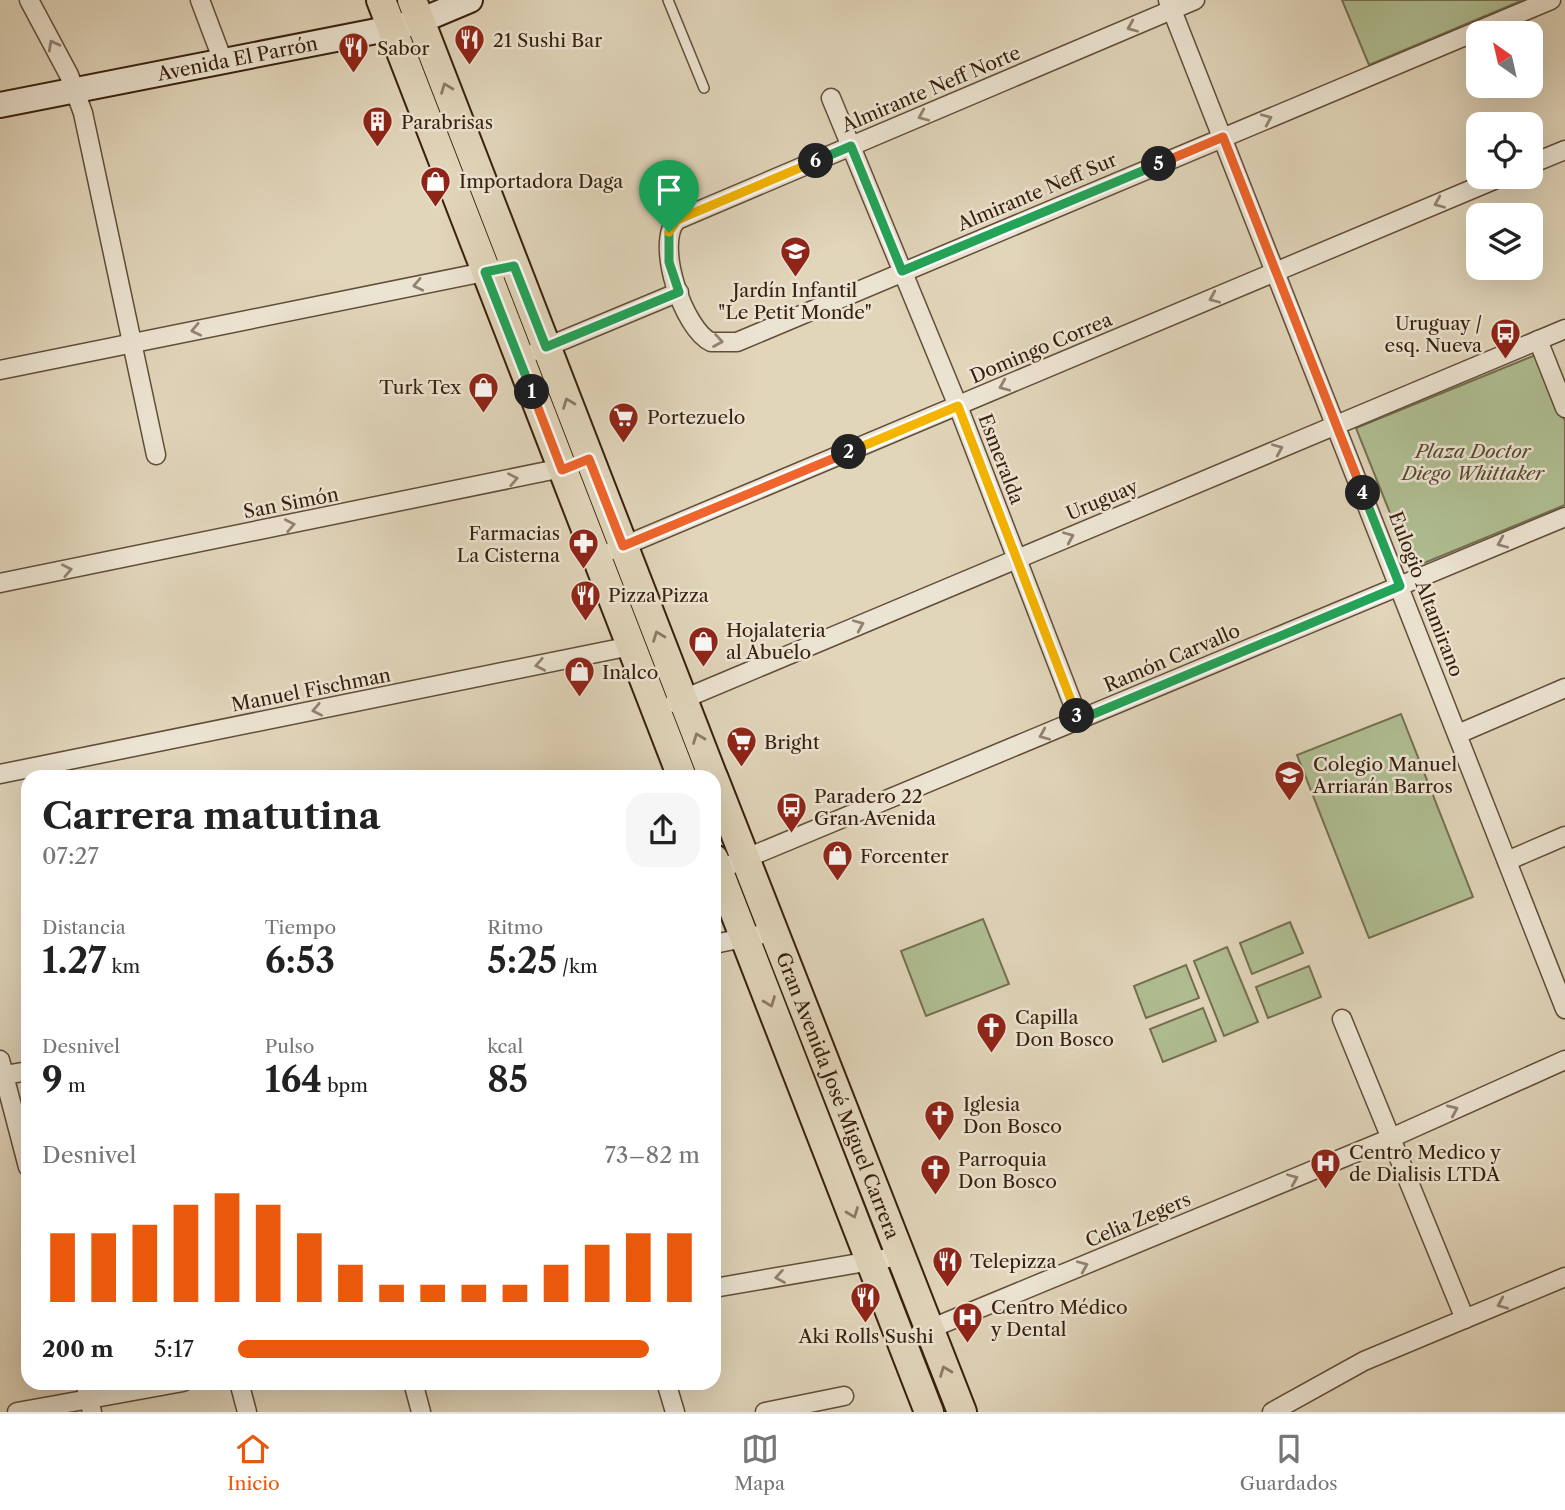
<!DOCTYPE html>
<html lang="es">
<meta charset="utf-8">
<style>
:root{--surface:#fff;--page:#f6f6f6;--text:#222;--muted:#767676;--line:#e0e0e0;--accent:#ea580c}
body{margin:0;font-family:"Libre Caslon Text",serif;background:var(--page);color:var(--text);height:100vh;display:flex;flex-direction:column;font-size:26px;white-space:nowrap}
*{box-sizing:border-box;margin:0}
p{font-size:23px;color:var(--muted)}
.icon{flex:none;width:38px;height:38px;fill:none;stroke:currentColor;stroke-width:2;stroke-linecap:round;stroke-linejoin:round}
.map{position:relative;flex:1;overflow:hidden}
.details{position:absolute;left:21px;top:770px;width:700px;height:620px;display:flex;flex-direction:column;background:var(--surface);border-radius:21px;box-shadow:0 7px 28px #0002}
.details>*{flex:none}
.needle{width:46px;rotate:326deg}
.buttons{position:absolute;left:1466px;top:21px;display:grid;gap:14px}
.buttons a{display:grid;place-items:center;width:77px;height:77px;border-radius:14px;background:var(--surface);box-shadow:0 7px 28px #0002;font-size:35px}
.pin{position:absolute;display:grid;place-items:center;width:60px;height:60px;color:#fff;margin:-72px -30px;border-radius:50% 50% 50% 0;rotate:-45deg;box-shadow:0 0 7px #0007}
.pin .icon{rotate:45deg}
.km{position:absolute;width:35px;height:35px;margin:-18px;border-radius:50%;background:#222;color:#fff;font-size:19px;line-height:35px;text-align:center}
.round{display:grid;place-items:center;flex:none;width:74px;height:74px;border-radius:21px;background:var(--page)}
.head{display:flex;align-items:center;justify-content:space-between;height:119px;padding:0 21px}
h1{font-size:38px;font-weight:700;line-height:52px}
.stats{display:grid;grid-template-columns:repeat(3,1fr);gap:10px;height:119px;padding:7px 21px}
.stats div{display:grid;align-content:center}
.stats b{font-size:35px;font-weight:700}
.stats small{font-size:19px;font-weight:400}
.stats p{font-size:19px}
.chart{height:196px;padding:14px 21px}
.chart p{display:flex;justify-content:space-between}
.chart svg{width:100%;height:126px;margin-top:7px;stroke:var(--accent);stroke-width:6}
ul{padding:0 21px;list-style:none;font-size:23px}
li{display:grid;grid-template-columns:112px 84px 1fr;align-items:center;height:52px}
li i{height:18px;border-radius:9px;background:var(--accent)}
.tab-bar{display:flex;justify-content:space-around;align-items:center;height:98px;border-top:2px solid var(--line);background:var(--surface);font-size:19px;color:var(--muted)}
.tab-bar a{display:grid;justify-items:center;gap:4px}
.tab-bar .active{color:var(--accent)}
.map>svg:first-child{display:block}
</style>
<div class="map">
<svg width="1565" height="1412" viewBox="0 0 1565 1412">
<rect width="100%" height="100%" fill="#e1d5ba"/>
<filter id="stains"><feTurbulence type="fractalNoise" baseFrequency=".00286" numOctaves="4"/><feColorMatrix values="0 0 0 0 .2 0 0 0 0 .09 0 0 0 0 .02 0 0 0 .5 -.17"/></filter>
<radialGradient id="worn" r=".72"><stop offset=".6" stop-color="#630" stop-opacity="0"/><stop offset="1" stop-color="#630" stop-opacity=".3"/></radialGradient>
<g fill="#afbe92" stroke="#746f50" stroke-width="2">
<path d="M1342,0H1523L1369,65Z"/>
<path d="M1538,354L1565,421V505L1412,568L1356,428Z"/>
<path d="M1401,714L1473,897L1369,938L1297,755Z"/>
<path d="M983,919L1009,984L926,1016L901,951Z"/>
<path d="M1290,922L1303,953L1252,974L1240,943Z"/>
<path d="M1227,947L1258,1022L1224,1036L1194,961Z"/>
<path d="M1186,965L1199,998L1146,1018L1134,986Z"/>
<path d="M1309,966L1321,997L1268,1018L1256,987Z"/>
<path d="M1203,1008L1216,1041L1163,1062L1150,1029Z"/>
</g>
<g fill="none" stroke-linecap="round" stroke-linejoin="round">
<defs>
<path id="service" d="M668,0L704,88"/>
<g id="minor">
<path d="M29,0L69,75L83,113L156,455"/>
<path d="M200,0L223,61"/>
<path d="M1168,0L1565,1009"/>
<path d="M1195,0L677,220C654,243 684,330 711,342H737L1551,0"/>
<path d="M831,98L958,406L1079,720"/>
<path d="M1531,164L1565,150"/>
<path d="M1538,340L1565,408"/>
<path d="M537,351L679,292"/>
<path d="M0,370L514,266"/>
<path d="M614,550L1501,177"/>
<path d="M0,583L572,466"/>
<path d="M674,703L1565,329"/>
<path d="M1458,734L1565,688"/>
<path d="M0,774L631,646"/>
<path d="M1507,861L1565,836"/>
<path d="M718,870L1565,517"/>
<path d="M714,944L773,932"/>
<path d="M1342,1019L1465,1319"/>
<path d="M0,1060L28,1167"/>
<path d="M0,1076L28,1071"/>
<path d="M714,1288L900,1256"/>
<path d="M920,1333L1391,1138L1565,1060"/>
<path d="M85,1382L92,1412"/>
<path d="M239,1382L247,1412"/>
<path d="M413,1382L421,1412"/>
<path d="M666,1382L675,1412"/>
<path d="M17,1412L183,1382"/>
<path d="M765,1412L844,1396"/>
<path d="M1272,1412L1364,1361L1565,1277"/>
</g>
<g id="secondary">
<path id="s1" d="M0,105L392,28L420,21L470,0"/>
</g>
<g id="primary">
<path d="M381,0L682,777"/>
<path d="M412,0L713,777"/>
<path id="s2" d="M714,779L962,1412"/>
<path d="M714,859L929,1412"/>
</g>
</defs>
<use href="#service" stroke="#624d39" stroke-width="12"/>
<use href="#minor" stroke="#624d39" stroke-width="21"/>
<use href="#secondary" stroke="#38200e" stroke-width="28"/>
<use href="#primary" stroke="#38200e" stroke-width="32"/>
<use href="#service" stroke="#ece4d2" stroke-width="9"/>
<use href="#minor" stroke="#ece4d2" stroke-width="18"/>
<use href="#secondary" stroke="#ece4d2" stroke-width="24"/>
<use href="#primary" stroke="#e1d5ba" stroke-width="28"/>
</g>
<defs><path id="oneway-chevron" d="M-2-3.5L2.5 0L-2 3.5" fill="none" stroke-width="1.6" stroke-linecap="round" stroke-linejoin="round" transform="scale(1.75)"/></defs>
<g stroke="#928270">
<use href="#oneway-chevron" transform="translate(1132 27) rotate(157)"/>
<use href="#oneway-chevron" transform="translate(53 45) rotate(-118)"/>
<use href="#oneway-chevron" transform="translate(923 116) rotate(157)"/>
<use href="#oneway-chevron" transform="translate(1267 119) rotate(-23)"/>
<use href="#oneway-chevron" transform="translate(1439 203) rotate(157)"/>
<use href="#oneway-chevron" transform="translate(418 285) rotate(168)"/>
<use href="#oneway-chevron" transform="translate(1214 298) rotate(157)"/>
<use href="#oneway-chevron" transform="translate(196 330) rotate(168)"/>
<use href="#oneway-chevron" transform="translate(718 341) rotate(9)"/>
<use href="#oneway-chevron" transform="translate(1004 386) rotate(157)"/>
<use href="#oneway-chevron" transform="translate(1278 449) rotate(-23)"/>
<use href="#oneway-chevron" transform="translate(513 479) rotate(-11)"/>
<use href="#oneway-chevron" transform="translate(290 525) rotate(-11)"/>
<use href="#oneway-chevron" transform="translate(1069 537) rotate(-23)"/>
<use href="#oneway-chevron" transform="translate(1502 543) rotate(157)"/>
<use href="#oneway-chevron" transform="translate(67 570) rotate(-11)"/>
<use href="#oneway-chevron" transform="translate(859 625) rotate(-23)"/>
<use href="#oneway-chevron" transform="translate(540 665) rotate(169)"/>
<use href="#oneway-chevron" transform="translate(317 710) rotate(169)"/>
<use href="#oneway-chevron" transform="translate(1044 735) rotate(157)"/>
<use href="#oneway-chevron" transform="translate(1453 1110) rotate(-24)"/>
<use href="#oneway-chevron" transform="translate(1293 1179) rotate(-23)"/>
<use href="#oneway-chevron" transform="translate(1083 1266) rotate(-23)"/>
<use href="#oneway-chevron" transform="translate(780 1277) rotate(170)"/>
<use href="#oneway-chevron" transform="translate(1502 1304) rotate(157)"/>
</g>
<g stroke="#8c7a64">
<use href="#oneway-chevron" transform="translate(446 88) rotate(-111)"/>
<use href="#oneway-chevron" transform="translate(568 403) rotate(-111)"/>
<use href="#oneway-chevron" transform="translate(658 636) rotate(-111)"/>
<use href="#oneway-chevron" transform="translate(698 738) rotate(-111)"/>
<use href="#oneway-chevron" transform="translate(770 1002) rotate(69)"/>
<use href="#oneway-chevron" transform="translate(853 1213) rotate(69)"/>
<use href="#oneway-chevron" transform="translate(945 1371) rotate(-111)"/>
</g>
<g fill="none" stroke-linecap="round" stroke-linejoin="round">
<defs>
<path id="split-1" d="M532,392L485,272L514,266L546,347L679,292L669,262V232"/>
<path id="split-2" d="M532,392L562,470L589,459L623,546L849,452"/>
<path id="split-3" d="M849,452L958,406L1077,716"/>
<path id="split-4" d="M1077,716L1079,720L1400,586L1363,493"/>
<path id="split-5" d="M1159,164L1223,137L1363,493"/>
<path id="split-6" d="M816,161L851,146L902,271L1159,164"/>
<path id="split-7" d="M669,232L677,220L816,161"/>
</defs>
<use href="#split-1" stroke="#fff" stroke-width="14"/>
<use href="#split-2" stroke="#fff" stroke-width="14"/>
<use href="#split-3" stroke="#fff" stroke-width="14"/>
<use href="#split-4" stroke="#fff" stroke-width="14"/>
<use href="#split-5" stroke="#fff" stroke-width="14"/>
<use href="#split-6" stroke="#fff" stroke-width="14"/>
<use href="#split-7" stroke="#fff" stroke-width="14"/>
<use href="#split-1" stroke="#22a559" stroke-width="9"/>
<use href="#split-2" stroke="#f0652b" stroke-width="9"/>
<use href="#split-3" stroke="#f5b400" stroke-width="9"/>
<use href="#split-4" stroke="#22a559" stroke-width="9"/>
<use href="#split-5" stroke="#f0652b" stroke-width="9"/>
<use href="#split-6" stroke="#22a559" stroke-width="9"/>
<use href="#split-7" stroke="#f5b400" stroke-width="9"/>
</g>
<defs>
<symbol id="restaurant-pin" viewBox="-11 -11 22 30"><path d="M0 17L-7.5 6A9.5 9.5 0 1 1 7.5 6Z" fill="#8f2418" stroke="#ece4d2"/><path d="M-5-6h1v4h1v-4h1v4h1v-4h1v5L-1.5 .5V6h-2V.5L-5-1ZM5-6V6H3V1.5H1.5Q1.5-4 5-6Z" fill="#fff"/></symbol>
<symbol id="building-pin" viewBox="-11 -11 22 30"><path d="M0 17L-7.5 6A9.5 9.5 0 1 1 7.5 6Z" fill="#8f2418" stroke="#ece4d2"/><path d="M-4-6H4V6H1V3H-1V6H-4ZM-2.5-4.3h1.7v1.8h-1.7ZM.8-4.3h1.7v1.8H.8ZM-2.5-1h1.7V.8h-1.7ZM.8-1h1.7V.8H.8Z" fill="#fff"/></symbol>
<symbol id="shop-pin" viewBox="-11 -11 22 30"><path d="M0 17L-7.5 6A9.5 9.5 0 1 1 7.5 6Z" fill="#8f2418" stroke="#ece4d2"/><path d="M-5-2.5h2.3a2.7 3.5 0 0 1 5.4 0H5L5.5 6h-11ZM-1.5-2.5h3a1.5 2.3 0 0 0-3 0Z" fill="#fff"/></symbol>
<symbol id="school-pin" viewBox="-11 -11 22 30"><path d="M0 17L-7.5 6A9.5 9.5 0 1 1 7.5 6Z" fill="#8f2418" stroke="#ece4d2"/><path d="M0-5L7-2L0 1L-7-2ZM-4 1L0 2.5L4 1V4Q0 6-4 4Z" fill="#fff"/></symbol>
<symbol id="bus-pin" viewBox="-11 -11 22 30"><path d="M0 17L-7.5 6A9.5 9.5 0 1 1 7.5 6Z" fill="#8f2418" stroke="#ece4d2"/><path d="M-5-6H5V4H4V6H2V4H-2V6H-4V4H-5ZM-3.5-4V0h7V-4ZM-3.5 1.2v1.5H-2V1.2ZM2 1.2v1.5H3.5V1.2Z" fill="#fff"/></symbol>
<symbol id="supermarket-pin" viewBox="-11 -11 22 30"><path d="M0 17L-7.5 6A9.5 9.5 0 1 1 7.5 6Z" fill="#8f2418" stroke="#ece4d2"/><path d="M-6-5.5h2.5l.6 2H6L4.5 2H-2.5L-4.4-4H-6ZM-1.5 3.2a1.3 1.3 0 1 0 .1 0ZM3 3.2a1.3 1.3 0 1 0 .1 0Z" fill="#fff"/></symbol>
<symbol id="pharmacy-pin" viewBox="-11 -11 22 30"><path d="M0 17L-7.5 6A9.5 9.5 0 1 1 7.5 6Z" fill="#8f2418" stroke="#ece4d2"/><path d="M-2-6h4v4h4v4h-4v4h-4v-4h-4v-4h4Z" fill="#fff"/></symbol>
<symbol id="church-pin" viewBox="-11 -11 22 30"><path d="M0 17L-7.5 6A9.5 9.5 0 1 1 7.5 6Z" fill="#8f2418" stroke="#ece4d2"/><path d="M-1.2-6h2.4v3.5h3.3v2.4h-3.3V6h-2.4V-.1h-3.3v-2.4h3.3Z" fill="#fff"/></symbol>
<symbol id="hospital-pin" viewBox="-11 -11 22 30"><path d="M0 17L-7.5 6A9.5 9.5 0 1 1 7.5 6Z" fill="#8f2418" stroke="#ece4d2"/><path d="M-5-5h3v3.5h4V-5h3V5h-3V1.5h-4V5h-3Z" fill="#fff"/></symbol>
</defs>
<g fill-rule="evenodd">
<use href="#restaurant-pin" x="452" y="22" width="35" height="47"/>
<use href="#restaurant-pin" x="336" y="30" width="35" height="47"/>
<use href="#building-pin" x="360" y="104" width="35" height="47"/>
<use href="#shop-pin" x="418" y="164" width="35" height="47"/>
<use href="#school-pin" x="778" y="234" width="35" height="47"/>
<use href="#bus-pin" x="1488" y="316" width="35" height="47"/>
<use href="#shop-pin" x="466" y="370" width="35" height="47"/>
<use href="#supermarket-pin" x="606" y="400" width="35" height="47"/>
<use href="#pharmacy-pin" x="566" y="526" width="35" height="47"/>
<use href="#restaurant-pin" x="568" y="578" width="35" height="47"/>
<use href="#shop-pin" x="686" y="624" width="35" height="47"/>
<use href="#shop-pin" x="562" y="654" width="35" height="47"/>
<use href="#supermarket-pin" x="724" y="724" width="35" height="47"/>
<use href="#school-pin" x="1272" y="758" width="35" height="47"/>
<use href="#bus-pin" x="774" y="790" width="35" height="47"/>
<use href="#shop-pin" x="820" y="838" width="35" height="47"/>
<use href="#church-pin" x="974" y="1010" width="35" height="47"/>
<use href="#church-pin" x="922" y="1098" width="35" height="47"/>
<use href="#hospital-pin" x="1308" y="1146" width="35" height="47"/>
<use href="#church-pin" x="918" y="1152" width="35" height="47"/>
<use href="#restaurant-pin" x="930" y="1244" width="35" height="47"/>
<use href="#restaurant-pin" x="848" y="1280" width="35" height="47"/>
<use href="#hospital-pin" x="950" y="1300" width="35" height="47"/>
</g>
<g text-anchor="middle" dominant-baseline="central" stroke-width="5" stroke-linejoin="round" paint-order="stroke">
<g font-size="19" fill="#38200e" stroke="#ece4d2" text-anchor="start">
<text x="493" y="40">21 Sushi Bar</text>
<text x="377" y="48">Sabor</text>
<text x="401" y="122">Parabrisas</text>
<text x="459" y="181">Importadora Daga</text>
<text x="795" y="290" text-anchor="middle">Jardín Infantil<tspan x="795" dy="22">"Le Petit Monde"</tspan></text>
<text x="1482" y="323" text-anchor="end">Uruguay /<tspan x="1482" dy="22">esq. Nueva</tspan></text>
<text x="461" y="387" text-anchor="end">Turk Tex</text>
<text x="647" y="417">Portezuelo</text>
<text x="560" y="533" text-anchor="end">Farmacias<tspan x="560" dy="22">La Cisterna</tspan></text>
<text x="608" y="595">Pizza Pizza</text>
<text x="726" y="630">Hojalateria<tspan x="726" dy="22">al Abuelo</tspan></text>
<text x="602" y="672">Inalco</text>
<text x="764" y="742">Bright</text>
<text x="1313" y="764">Colegio Manuel<tspan x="1313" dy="22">Arriarán Barros</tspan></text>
<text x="814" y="796">Paradero 22<tspan x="814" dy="22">Gran Avenida</tspan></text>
<text x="860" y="856">Forcenter</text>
<text x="1015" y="1017">Capilla<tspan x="1015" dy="22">Don Bosco</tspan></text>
<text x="963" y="1104">Iglesia<tspan x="963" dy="22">Don Bosco</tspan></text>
<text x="1349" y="1152">Centro Medico y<tspan x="1349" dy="22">de Dialisis LTDA</tspan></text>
<text x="958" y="1159">Parroquia<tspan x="958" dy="22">Don Bosco</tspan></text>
<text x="970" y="1261">Telepizza</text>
<text x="991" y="1307">Centro Médico<tspan x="991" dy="22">y Dental</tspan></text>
<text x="866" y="1336" text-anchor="middle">Aki Rolls Sushi</text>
</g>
<g font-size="19" fill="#38200e" stroke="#ece4d2">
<text stroke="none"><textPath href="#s1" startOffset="242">Avenida El Parrón</textPath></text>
<text transform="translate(931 89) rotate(-23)">Almirante Neff Norte</text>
<text transform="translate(1037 192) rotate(-23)">Almirante Neff Sur</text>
<text transform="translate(1041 348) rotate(-23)">Domingo Correa</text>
<text transform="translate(1001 459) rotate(69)">Esmeralda</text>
<text transform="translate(1102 500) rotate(-23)">Uruguay</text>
<text transform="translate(291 503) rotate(-11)">San Simón</text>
<text transform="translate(1426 594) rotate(69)">Eulogio Altamirano</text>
<text transform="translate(1172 658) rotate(-23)">Ramón Carvallo</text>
<text transform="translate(311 690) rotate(-11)">Manuel Fischman</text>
<text stroke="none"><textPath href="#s2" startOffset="340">Gran Avenida José Miguel Carrera</textPath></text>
<text transform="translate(1138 1220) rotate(-23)">Celia Zegers</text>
</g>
<g font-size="19" font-style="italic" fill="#56482f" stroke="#ece4d2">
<text x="1473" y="451">Plaza Doctor<tspan x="1473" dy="22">Diego Whittaker</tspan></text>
</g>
</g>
<rect width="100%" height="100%" filter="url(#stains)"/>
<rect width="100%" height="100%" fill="url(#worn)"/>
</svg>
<div class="buttons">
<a><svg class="needle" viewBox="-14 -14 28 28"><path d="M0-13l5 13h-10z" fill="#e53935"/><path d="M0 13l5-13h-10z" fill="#767676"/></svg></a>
<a><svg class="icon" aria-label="locate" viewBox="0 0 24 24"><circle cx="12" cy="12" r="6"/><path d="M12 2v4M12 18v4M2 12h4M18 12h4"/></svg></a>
<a><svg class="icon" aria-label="layers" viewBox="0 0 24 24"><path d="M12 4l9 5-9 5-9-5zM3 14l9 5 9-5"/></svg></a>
</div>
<div class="pin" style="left:669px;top:232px;background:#1e9e55"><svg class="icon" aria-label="arrive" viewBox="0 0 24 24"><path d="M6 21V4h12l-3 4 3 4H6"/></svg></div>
<b class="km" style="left:532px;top:392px">1</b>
<b class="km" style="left:849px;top:452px">2</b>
<b class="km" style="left:1077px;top:716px">3</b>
<b class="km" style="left:1363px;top:493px">4</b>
<b class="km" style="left:1159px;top:164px">5</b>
<b class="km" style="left:816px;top:161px">6</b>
<section class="details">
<div class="head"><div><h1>Carrera matutina</h1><p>07:27</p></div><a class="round"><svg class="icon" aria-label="share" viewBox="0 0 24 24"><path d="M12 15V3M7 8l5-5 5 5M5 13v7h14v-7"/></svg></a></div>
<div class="stats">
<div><p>Distancia</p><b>1.27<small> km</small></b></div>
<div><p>Tiempo</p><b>6:53</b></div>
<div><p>Ritmo</p><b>5:25<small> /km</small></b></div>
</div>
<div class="stats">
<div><p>Desnivel</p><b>9<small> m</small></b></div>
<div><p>Pulso</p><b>164<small> bpm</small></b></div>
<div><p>kcal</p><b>85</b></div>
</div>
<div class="chart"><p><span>Desnivel</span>73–82 m</p>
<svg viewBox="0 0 160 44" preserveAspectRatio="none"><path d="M5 44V20M15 44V20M25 44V17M35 44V10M45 44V6M55 44V10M65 44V20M75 44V31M85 44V38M95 44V38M105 44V38M115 44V38M125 44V31M135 44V24M145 44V20M155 44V20"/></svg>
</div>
<ul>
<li><b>200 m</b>5:17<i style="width:89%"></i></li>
</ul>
</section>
</div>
<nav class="tab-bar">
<a class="active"><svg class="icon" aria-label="home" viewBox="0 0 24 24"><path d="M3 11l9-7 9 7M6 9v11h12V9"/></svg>Inicio</a>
<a><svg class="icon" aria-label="map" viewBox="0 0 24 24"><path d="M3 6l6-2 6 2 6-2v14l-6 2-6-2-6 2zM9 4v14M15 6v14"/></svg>Mapa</a>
<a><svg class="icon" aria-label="saved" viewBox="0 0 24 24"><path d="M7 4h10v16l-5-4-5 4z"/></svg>Guardados</a>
</nav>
